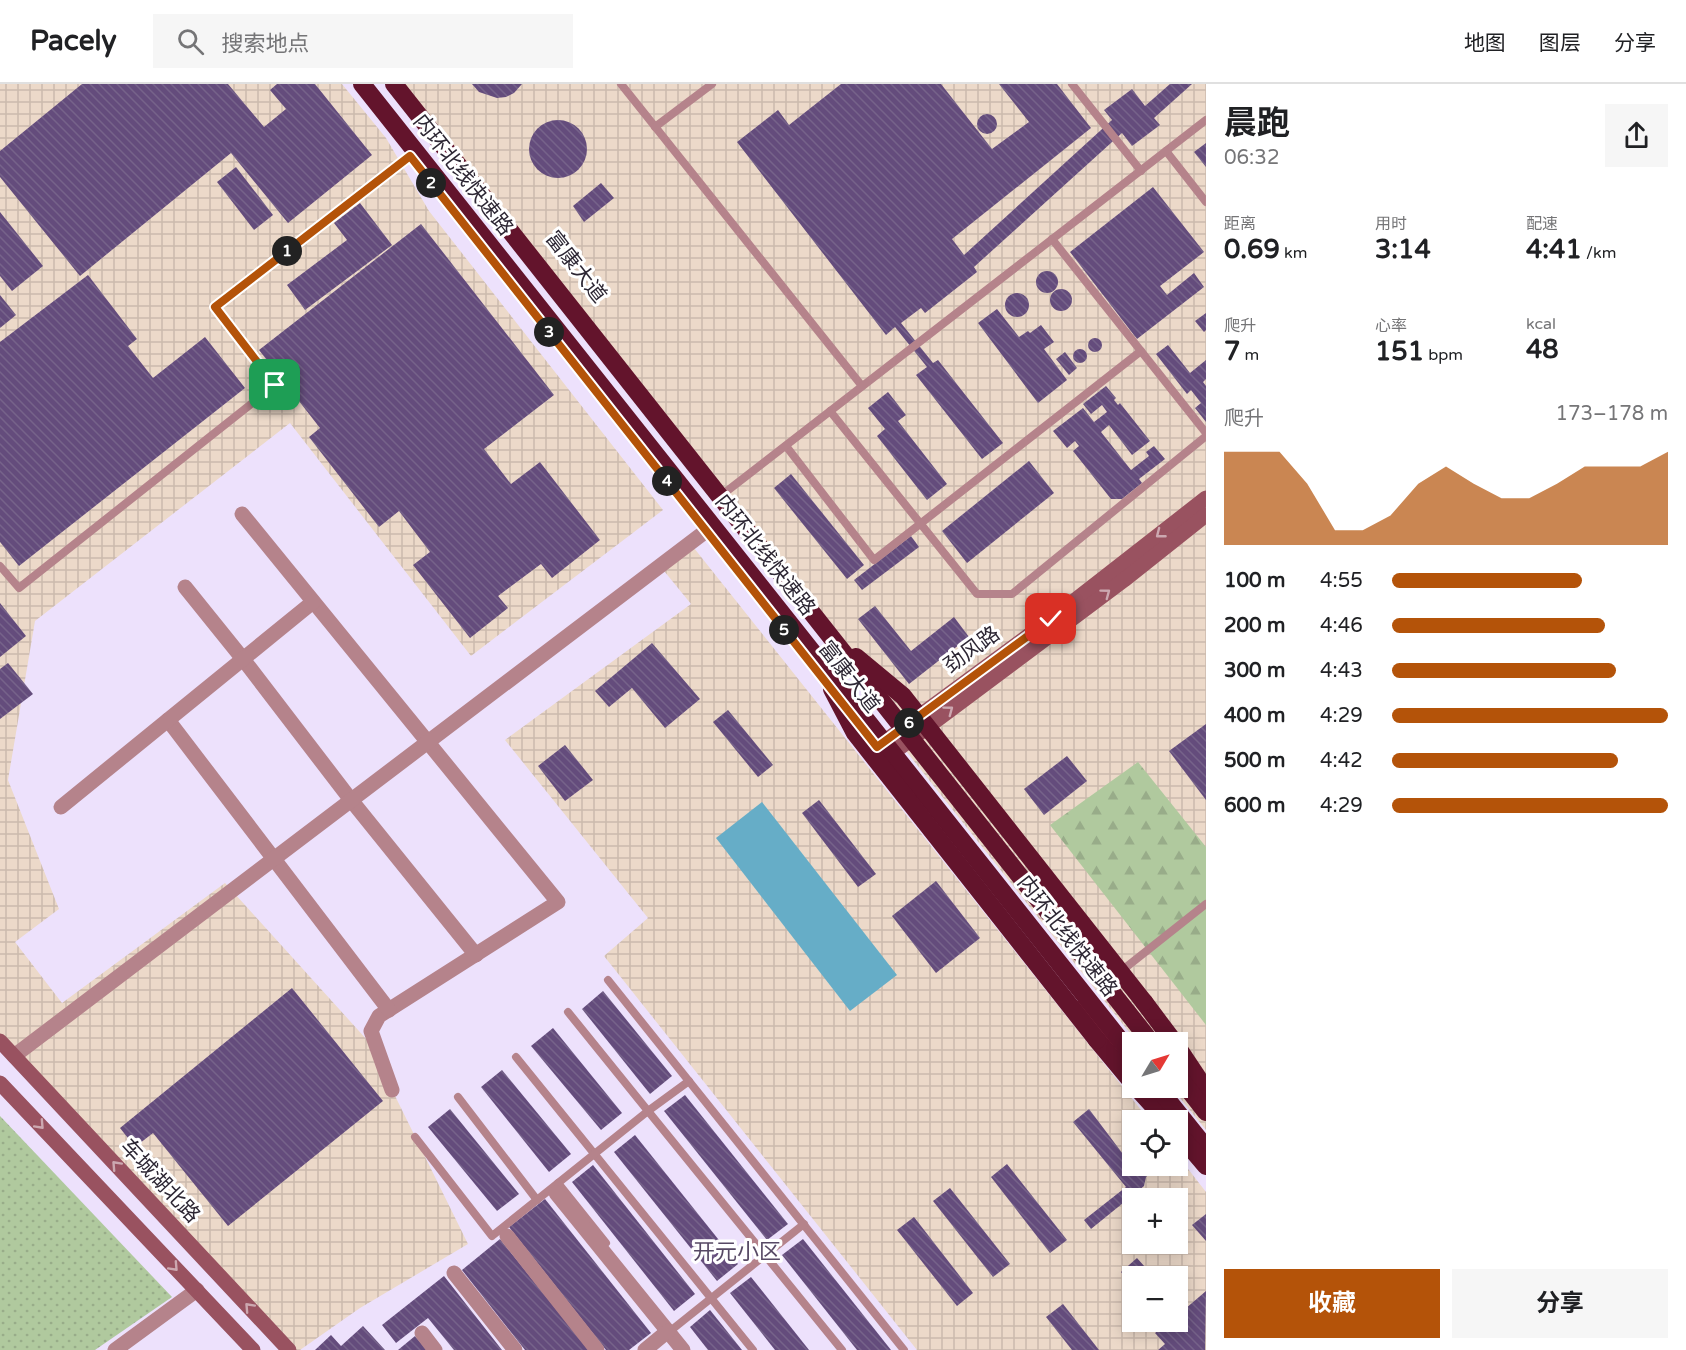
<!DOCTYPE html>
<html lang="zh">
<meta charset="utf-8">
<style>
:root{--surface:#fff;--page:#f6f6f6;--text:#202124;--muted:#757577;--line:#e0e0e0;--accent:#b45309}
body{margin:0;font-family:"Varela Round","Noto Sans SC",sans-serif;background:var(--page);color:var(--text);height:100vh;display:flex;flex-direction:column;font-size:22px;white-space:nowrap}
*{box-sizing:border-box;margin:0}
p{font-size:20px;color:var(--muted)}
.icon{flex:none;width:33px;height:33px;fill:none;stroke:currentColor;stroke-width:2;stroke-linecap:round;stroke-linejoin:round}
.map{position:relative;flex:1;overflow:hidden}
.drawer{display:flex;flex-direction:column;background:var(--surface);width:480px}
.drawer>*{flex:none}
.needle{width:39px;rotate:52deg}
.controls{position:absolute;left:1122px;top:948px;display:grid;gap:12px}
.controls a{display:grid;place-items:center;width:66px;height:66px;border-radius:0px;background:var(--surface);box-shadow:0 3px 15px #0003;font-size:30px}
.pin{position:absolute;display:grid;place-items:center;width:51px;height:51px;color:#fff;margin:-26px;border-radius:12px;box-shadow:0 3px 9px #0006}
.km{position:absolute;width:30px;height:30px;margin:-15px;border-radius:50%;background:#222;color:#fff;font-size:16px;line-height:30px;text-align:center}
.round{display:grid;place-items:center;flex:none;width:63px;height:63px;border-radius:0px;background:var(--page)}
.headline{display:flex;align-items:center;justify-content:space-between;height:102px;padding:0 18px}
h1{font-size:33px;font-weight:700;line-height:45px}
.metrics{display:grid;grid-template-columns:repeat(3,1fr);gap:9px;height:102px;padding:6px 18px}
.metrics div{display:grid;align-content:center}
.metrics b{font-size:26px;font-weight:700}
.metrics small{font-size:16px;font-weight:400}
.metrics p{font-size:16px}
.chart{height:168px;padding:12px 18px}
.chart p{display:flex;justify-content:space-between}
.chart svg{width:100%;height:108px;margin-top:6px;fill:var(--accent);opacity:.7}
.cta{display:flex;gap:12px;margin-top:auto;padding:12px 18px}
.cta a{flex:1;height:69px;border-radius:0px;background:var(--accent);color:#fff;font-size:24px;font-weight:700;line-height:69px;text-align:center}
.cta a+a{background:var(--page);color:var(--text)}
ul{padding:0 18px;list-style:none;font-size:20px}
li{display:grid;grid-template-columns:96px 72px 1fr;align-items:center;height:45px}
li i{height:15px;border-radius:8px;background:var(--accent)}
header{display:flex;align-items:center;gap:36px;box-sizing:border-box;height:84px;padding:0 30px;background:var(--surface);border-bottom:2px solid var(--line)}
header strong{font-size:28px}
nav{display:flex;gap:33px;margin-inline-start:auto;font-size:21px}
.search{width:420px;height:54px;background:var(--page);display:flex;align-items:center;gap:15px;box-sizing:border-box;padding:0 21px;border-radius:0px;color:var(--muted);font-size:22px}
main{display:flex;flex:1;min-height:0}
.map>svg:first-child{display:block}
</style>
<header>
<strong>Pacely</strong>
<div class="search"><svg class="icon" aria-label="search" viewBox="0 0 24 24"><circle cx="10" cy="10" r="6"/><path d="M15 15l6 6"/></svg>搜索地点</div>
<nav><a>地图</a><a>图层</a><a>分享</a></nav>
</header>
<main>
<div class="map">
<svg width="1206" height="1266" viewBox="0 0 1206 1266">
<defs>
<pattern id="industrial-grid" width="8" height="8" patternUnits="userSpaceOnUse" patternTransform="scale(1.5)"><rect width="8" height="8" fill="#ecd9c9"/><path d="M0 4h8M4 0v8" fill="none" stroke="#cbbaad"/></pattern>
<pattern id="forest-firs" width="22" height="20" patternUnits="userSpaceOnUse" patternTransform="scale(1.5)"><rect width="22" height="20" fill="#b0c99e"/><path d="M5 1l3.5 6h-7zM16 11l3.5 6h-7z" fill="#98ac89"/></pattern>
<pattern id="park-dots" width="8" height="8" patternUnits="userSpaceOnUse" patternTransform="scale(1.5)"><rect width="8" height="8" fill="#b0c99e"/><path d="M2 2h.1M6 6h.1" fill="none" stroke="#98ac89" stroke-width="1.8" stroke-linecap="round"/></pattern>
<pattern id="building-back-hatch" width="6" height="6" patternUnits="userSpaceOnUse" patternTransform="scale(1.5)"><rect width="6" height="6" fill="#644c7c"/><path d="M-1 5l2 2M0 0l6 6M5-1l2 2" fill="none" stroke="#76638a"/></pattern>
</defs>
<rect width="100%" height="100%" fill="#ede1fc"/>
<g fill="url(#industrial-grid)" fill-rule="evenodd">
<path d="M0,0H342L386,54L429,127L663,426L471,572L290,339L35,537L8,696L59,825L15,858L62,919L225,799L368,957L468,1160L360,1224L300,1266H289L0,957Z"/>
<path d="M404,0H1206V1046L1172,1004H1178V958H1137L902,662L918,649Z"/>
<path d="M690,459L1149,1036H1132V1082H1178V1072L1206,1108V1266H917L604,872L648,834L505,656L691,520L660,482ZM1132,1114H1178V1160H1132ZM1132,1192H1178V1238H1132Z"/>
</g>
<path fill="url(#forest-firs)" d="M1138,678L1206,763V941L1050,741Z"/>
<path fill="url(#park-dots)" d="M0,1032L172,1213L95,1266H0Z"/>
<path fill="#66adc7" d="M762,718L897,891L850,927L716,754Z"/>
<g fill="url(#building-back-hatch)">
<path d="M82,0H228L264,43L286,25L270,6L277,0H315L372,71L288,139L231,69L80,192L0,93V67Z"/>
<path d="M472,0H522L514,9L506,13L497,14L479,8Z"/>
<path d="M841,0H941L992,65L1029,38L999,0H1057L1091,44L952,155L964,171L1112,36L1104,26L1132,5L1145,22L1170,0H1192L1154,34L1160,41L1132,62L1122,49L974,183L977,188L925,229L921,224L901,239L933,279L938,276L1003,359L982,375L916,291L927,283L895,243L886,251L737,58L778,26L789,41Z"/>
<circle cx="987" cy="40" r="10"/>
<circle cx="558" cy="65" r="29"/>
<path d="M1206,59V83L1194,68Z"/>
<path d="M236,83L273,131L254,146L217,98Z"/>
<path d="M601,99L614,114L584,138L573,122Z"/>
<path d="M1153,103L1204,168L1160,202L1167,211L1194,189L1204,203L1137,255L1070,168Z"/>
<path d="M360,119L392,161L305,226L287,201L347,156L334,139Z"/>
<path d="M0,128L43,182L12,207L0,192Z"/>
<path d="M421,140L554,311L484,365L511,400L540,378L600,456L552,494L541,480L498,512L508,524L470,554L413,481L430,468L399,427L379,443L309,353L320,344L259,266Z"/>
<circle cx="1047" cy="198" r="11"/>
<path d="M88,191L137,255L128,262L153,294L205,253L245,304L19,482L0,458V258Z"/>
<circle cx="1061" cy="216" r="11"/>
<circle cx="1017" cy="221" r="12"/>
<path d="M0,211L16,231L0,244Z"/>
<path d="M997,225L1019,253L1028,247L1030,249L1041,241L1054,258L1044,265L1067,296L1038,319L978,239Z"/>
<path d="M1206,229V246L1204,248L1195,237Z"/>
<circle cx="1095" cy="261" r="7"/>
<path d="M1168,261L1190,289L1206,276V295L1203,298L1206,302V338L1195,324L1201,319L1191,306L1187,310L1156,270Z"/>
<circle cx="1080" cy="272" r="7"/>
<path d="M1065,268L1077,284L1069,291L1056,275Z"/>
<path d="M1106,302L1116,314L1114,316L1118,321L1120,319L1150,357L1132,371L1109,341L1101,348L1131,386L1149,372L1146,368L1154,362L1165,375L1139,395L1142,399L1122,415H1111L1073,367L1079,362L1075,357L1067,364L1053,347L1083,324L1094,338L1107,328L1102,321L1091,330L1083,320Z"/>
<path d="M888,308L906,331L898,337L947,400L927,416L877,352L885,345L868,324Z"/>
<path d="M1029,377L1054,409L967,479L942,447Z"/>
<path d="M791,390L864,481L847,495L774,404Z"/>
<path d="M911,452L919,463L862,506L854,496Z"/>
<path d="M0,519L26,552L0,573Z"/>
<path d="M875,522L911,567L954,533L969,553L909,600L858,535Z"/>
<path d="M652,559L700,615L665,644L632,604L609,623L595,607Z"/>
<path d="M8,579L33,610L0,635V585Z"/>
<path d="M728,626L773,681L758,693L713,638Z"/>
<path d="M1206,640V716L1169,667Z"/>
<path d="M565,661L593,696L565,717L538,682Z"/>
<path d="M1067,672L1087,697L1044,731L1024,705Z"/>
<path d="M819,716L876,790L858,803L802,729Z"/>
<path d="M936,797L980,854L936,889L892,832Z"/>
<path d="M292,904L383,1017L228,1142L153,1049L135,1063L120,1044Z"/>
<path d="M603,907L672,992L650,1010L582,925Z"/>
<path d="M553,944L622,1029L601,1046L531,962Z"/>
<path d="M502,986L571,1070L549,1088L481,1003Z"/>
<path d="M685,1011L788,1140L767,1156L664,1027Z"/>
<path d="M450,1025L519,1110L497,1127L428,1043Z"/>
<path d="M1089,1025L1132,1082H1147L1152,1088L1146,1093L1144,1102L1091,1145L1084,1136L1126,1103L1073,1038Z"/>
<path d="M635,1051L738,1180L717,1197L614,1068Z"/>
<path d="M1007,1080L1067,1156L1050,1169L991,1093Z"/>
<path d="M593,1081L695,1210L674,1227L572,1098Z"/>
<path d="M950,1104L1010,1180L993,1193L933,1117Z"/>
<path d="M545,1115L651,1249L629,1266H606L509,1143Z"/>
<path d="M1206,1130V1157L1192,1141Z"/>
<path d="M914,1133L973,1209L957,1222L897,1146Z"/>
<path d="M500,1155L589,1266H525L462,1186Z"/>
<path d="M803,1155L891,1266H857L782,1171Z"/>
<path d="M1137,1174L1153,1192H1132V1201L1121,1188Z"/>
<path d="M444,1192L502,1266H454L428,1234L396,1259L382,1241Z"/>
<path d="M751,1193L809,1266H775L730,1209Z"/>
<path d="M1206,1207L1205,1266H1158L1165,1260L1155,1249L1169,1238H1178V1231Z"/>
<path d="M1063,1220L1099,1266H1072L1046,1233Z"/>
<path d="M710,1226L742,1266H708L690,1243Z"/>
<path d="M363,1242L385,1266H315L331,1251L341,1262Z"/>
<path d="M415,1252L427,1266H398Z"/>
</g>
<g fill="none" stroke-linecap="round" stroke-linejoin="round">
<g stroke="#b5838b" stroke-width="8">
<path d="M621,0L862,302"/>
<path d="M1072,0L1141,87"/>
<path d="M655,43L712,0"/>
<path d="M1166,67L1206,118"/>
<path d="M1052,155L1206,349"/>
<path d="M830,327L977,510H1012L1206,352"/>
<path d="M786,362L874,476L1141,267"/>
<path d="M727,407L1206,36"/>
<path d="M0,482L19,504L275,301L215,223L410,72"/>
<path d="M1120,888L1206,820"/>
<path d="M608,896L904,1266"/>
<path d="M568,928L648,1027L689,997"/>
<path d="M516,973L753,1266"/>
<path d="M458,1013L537,1116"/>
<path d="M415,1053L492,1152L648,1027L842,1266"/>
<path d="M558,1099L606,1159"/>
<path d="M674,1244L804,1140"/>
</g>
<g stroke="#b5838b" stroke-width="15">
<path d="M242,430L558,818L379,932L371,947L392,1006"/>
<path d="M185,503L243,575L351,716L476,871"/>
<path d="M168,636L389,926"/>
<path d="M61,723L313,518"/>
<path d="M14,972L706,447"/>
<path d="M556,1109L683,1266"/>
<path d="M507,1152L597,1266"/>
<path d="M454,1189L515,1266"/>
<path d="M422,1249L435,1266"/>
<path d="M115,1266L197,1206"/>
<path d="M645,1266L668,1247"/>
</g>
<g stroke="#995260" stroke-width="15">
<path d="M877,663L1051,535L1206,414"/>
<path d="M886,674L1124,496L1206,431"/>
<path d="M0,957L289,1266"/>
<path d="M0,999L253,1266"/>
</g>
<path stroke="#822c42" stroke-width="15" d="M1082,923L1118,967"/>
<g stroke="#63142c" stroke-width="18">
<path d="M1144,918L1174,958"/>
<path d="M1097,956L1132,998"/>
<path d="M1178,964L1206,1006"/>
<path d="M1178,992L1206,1028"/>
<path d="M1137,1004L1166,1036"/>
<path d="M1158,1004L1206,1064"/>
<path d="M1178,1049L1206,1082"/>
</g>
<g stroke="#63142c" stroke-width="18">
<path d="M362,0L1132,971"/>
<path d="M394,0L1151,958"/>
<path d="M856,573L903,612L1144,918"/>
<path d="M832,605L855,649L1097,956"/>
</g>
</g>
<defs><path id="oneway-chevron" d="M-2-3.5L2.5 0L-2 3.5" fill="none" stroke-width="1.6" stroke-linecap="round" stroke-linejoin="round" transform="scale(1.5)"/></defs>
<g stroke="#cca8b0">
<use href="#oneway-chevron" transform="translate(1160 450) rotate(142)"/>
<use href="#oneway-chevron" transform="translate(1106 509) rotate(-37)"/>
<use href="#oneway-chevron" transform="translate(949 626) rotate(-37)"/>
<use href="#oneway-chevron" transform="translate(40 1041) rotate(47)"/>
<use href="#oneway-chevron" transform="translate(116 1081) rotate(-133)"/>
<use href="#oneway-chevron" transform="translate(174 1183) rotate(47)"/>
<use href="#oneway-chevron" transform="translate(249 1223) rotate(-133)"/>
</g>
<g fill="none" stroke-linecap="round" stroke-linejoin="round">
<defs>
<path id="route" d="M275,301L215,223L410,72L877,663L1051,535"/>
</defs>
<use href="#route" stroke="#fff" stroke-width="12"/>
<use href="#route" stroke="#b45309" stroke-width="8"/>
</g>
<g text-anchor="middle" dominant-baseline="central" stroke-width="6" stroke-linejoin="round" paint-order="stroke">
<g font-size="21" fill="#2c2633" stroke="#fff">
<text transform="translate(463 91) rotate(52)">内环北线快速路</text>
<text transform="translate(576 183) rotate(52)">富康大道</text>
<text transform="translate(765 471) rotate(52)">内环北线快速路</text>
<text transform="translate(972 566) rotate(-36)">劲风路</text>
<text transform="translate(849 593) rotate(52)">富康大道</text>
<text transform="translate(1067 852) rotate(52)">内环北线快速路</text>
<text transform="translate(160 1097) rotate(47)">车城湖北路</text>
</g>
<g font-size="22" fill="#574965" stroke="#fff">
<text x="737" y="1168">开元小区</text>
</g>
</g>
</svg>
<div class="controls">
<a><svg class="needle" viewBox="-14 -14 28 28"><path d="M0-13l5 13h-10z" fill="#e53935"/><path d="M0 13l5-13h-10z" fill="#757577"/></svg></a>
<a><svg class="icon" aria-label="locate" viewBox="0 0 24 24"><circle cx="12" cy="12" r="6"/><path d="M12 2v4M12 18v4M2 12h4M18 12h4"/></svg></a>
<a>+</a>
<a>−</a>
</div>
<div class="pin" style="left:275px;top:301px;background:#1e9e55"><svg class="icon" aria-label="arrive" viewBox="0 0 24 24"><path d="M6 21V4h12l-3 4 3 4H6"/></svg></div>
<div class="pin" style="left:1051px;top:535px;background:#d93025"><svg class="icon" aria-label="check" viewBox="0 0 24 24"><path d="M5 12l5 5 9-10"/></svg></div>
<b class="km" style="left:287px;top:167px">1</b>
<b class="km" style="left:431px;top:99px">2</b>
<b class="km" style="left:549px;top:248px">3</b>
<b class="km" style="left:667px;top:397px">4</b>
<b class="km" style="left:784px;top:546px">5</b>
<b class="km" style="left:909px;top:639px">6</b>
</div>
<section class="drawer">
<div class="headline"><div><h1>晨跑</h1><p>06:32</p></div><a class="round"><svg class="icon" aria-label="share" viewBox="0 0 24 24"><path d="M12 15V3M7 8l5-5 5 5M5 13v7h14v-7"/></svg></a></div>
<div class="metrics">
<div><p>距离</p><b>0.69<small> km</small></b></div>
<div><p>用时</p><b>3:14</b></div>
<div><p>配速</p><b>4:41<small> /km</small></b></div>
</div>
<div class="metrics">
<div><p>爬升</p><b>7<small> m</small></b></div>
<div><p>心率</p><b>151<small> bpm</small></b></div>
<div><p>kcal</p><b>48</b></div>
</div>
<div class="chart"><p><span>爬升</span>173–178 m</p>
<svg viewBox="0 0 160 44" preserveAspectRatio="none"><path d="M0 44V6L10 6L20 6L30 19L40 38L50 38L60 32L70 19L80 12L90 19L100 25L110 25L120 19L130 12L140 12L150 12L160 6V44z"/></svg>
</div>
<ul>
<li><b>100 m</b>4:55<i style="width:69%"></i></li>
<li><b>200 m</b>4:46<i style="width:77%"></i></li>
<li><b>300 m</b>4:43<i style="width:81%"></i></li>
<li><b>400 m</b>4:29<i style="width:100%"></i></li>
<li><b>500 m</b>4:42<i style="width:82%"></i></li>
<li><b>600 m</b>4:29<i style="width:100%"></i></li>
</ul>
<div class="cta"><a>收藏</a><a>分享</a></div>
</section>
</main>
